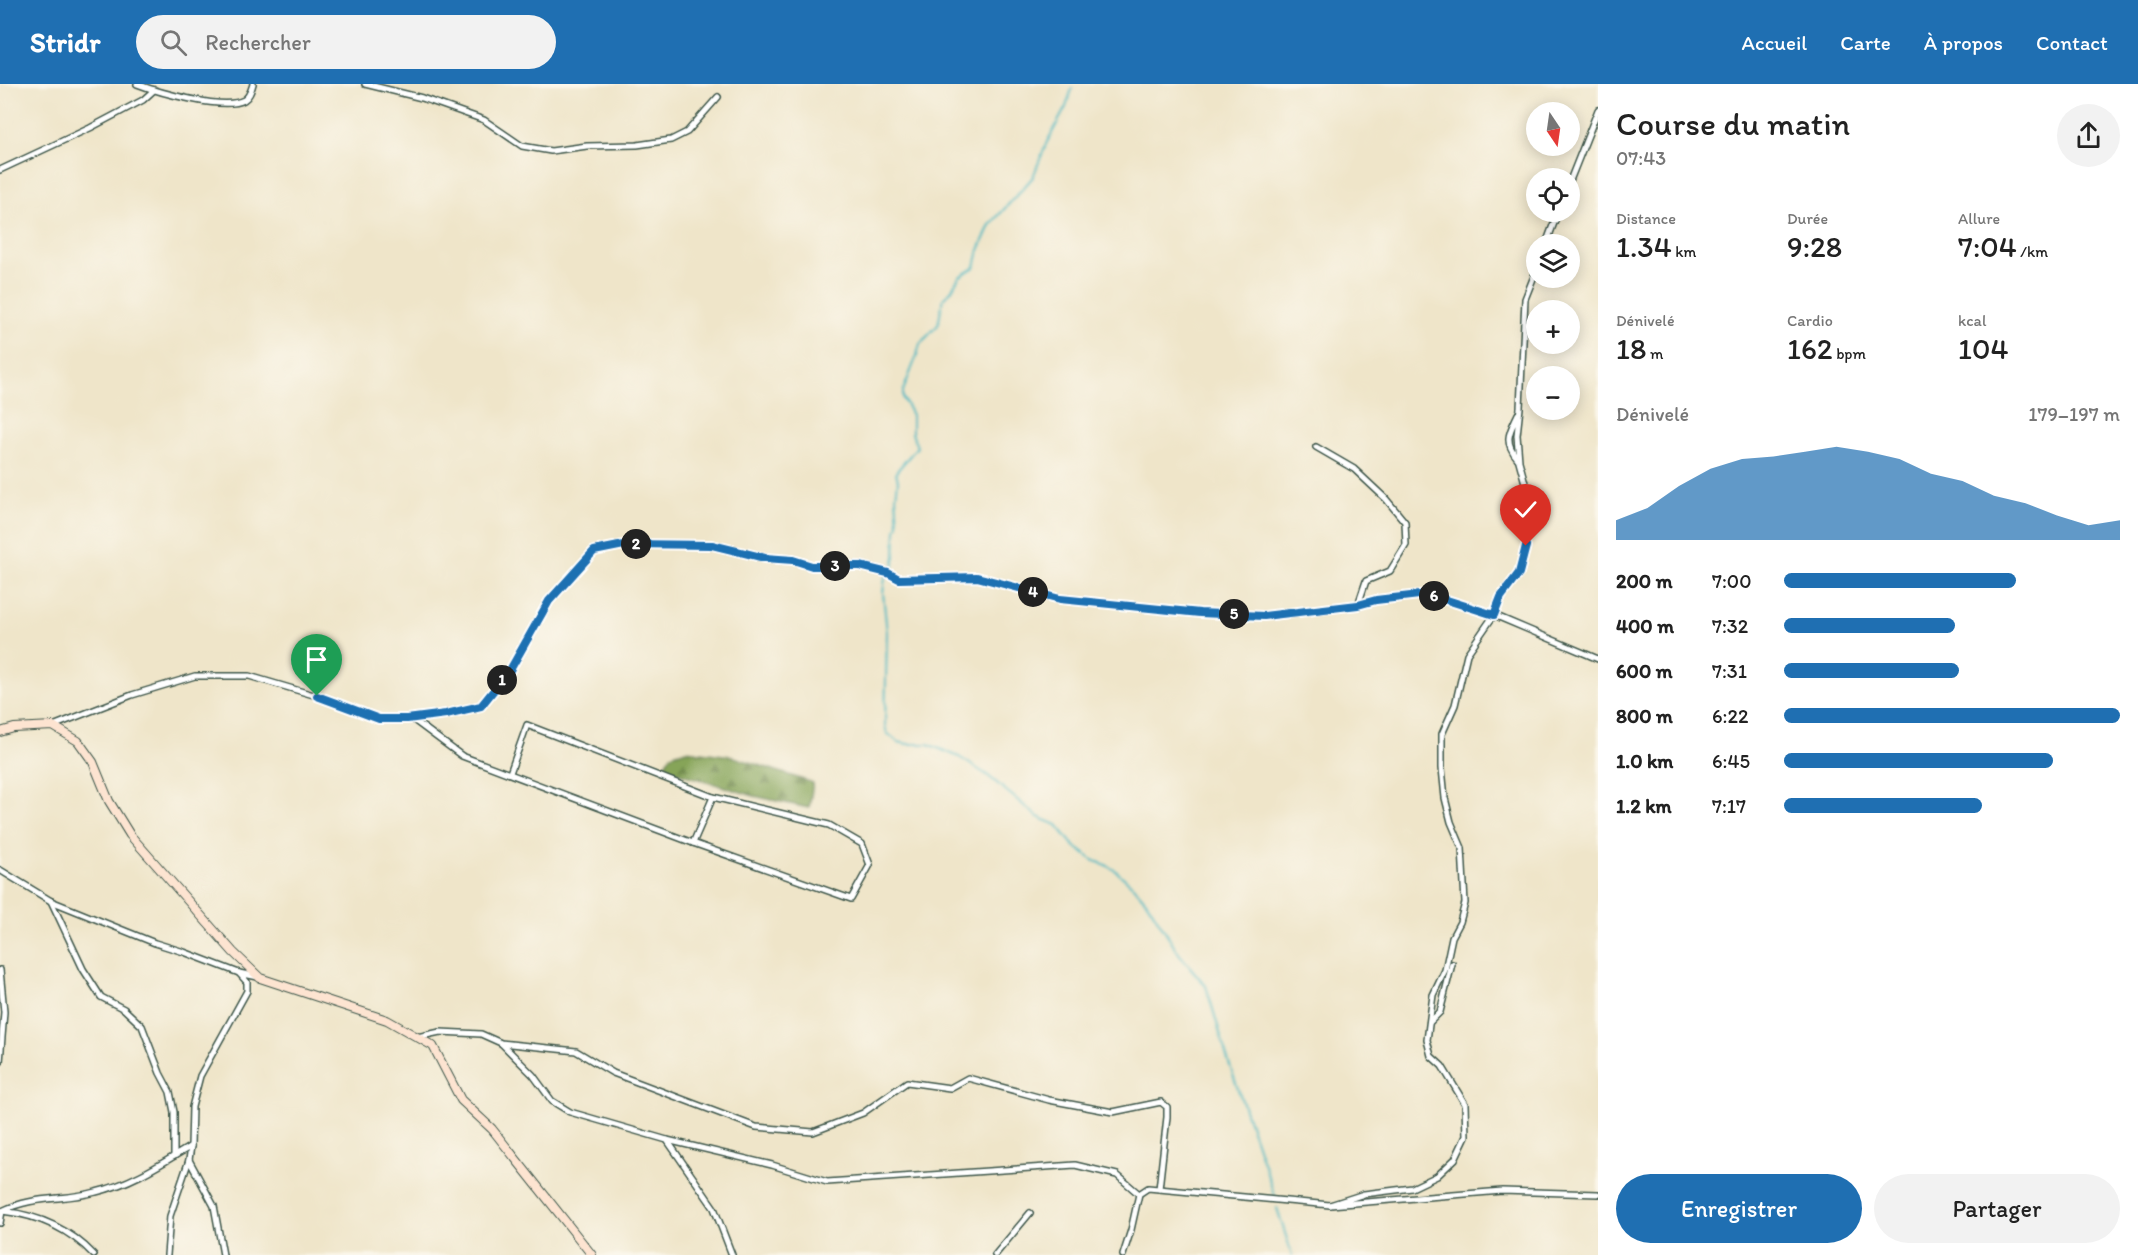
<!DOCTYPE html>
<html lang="fr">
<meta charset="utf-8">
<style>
:root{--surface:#fff;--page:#f2f2f2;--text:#222;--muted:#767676;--accent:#1f6fb2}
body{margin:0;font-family:Itim,sans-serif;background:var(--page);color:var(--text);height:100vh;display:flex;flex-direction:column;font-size:22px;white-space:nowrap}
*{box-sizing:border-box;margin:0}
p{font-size:20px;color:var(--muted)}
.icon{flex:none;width:33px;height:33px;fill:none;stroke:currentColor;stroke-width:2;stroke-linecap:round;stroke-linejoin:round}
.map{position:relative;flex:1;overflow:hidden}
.panel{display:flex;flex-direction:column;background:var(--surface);width:540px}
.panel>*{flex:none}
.needle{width:39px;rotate:167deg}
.tools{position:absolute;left:1526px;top:18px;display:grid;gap:12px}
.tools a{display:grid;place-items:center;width:54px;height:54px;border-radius:50%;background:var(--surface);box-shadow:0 3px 15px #0003;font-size:30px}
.pin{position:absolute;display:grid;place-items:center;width:51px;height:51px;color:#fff;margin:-62px -26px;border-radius:50% 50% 50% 0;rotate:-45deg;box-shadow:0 0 6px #0007}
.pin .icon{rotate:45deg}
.km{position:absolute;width:30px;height:30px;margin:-15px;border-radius:50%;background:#222;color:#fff;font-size:16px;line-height:30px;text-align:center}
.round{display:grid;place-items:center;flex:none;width:63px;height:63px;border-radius:32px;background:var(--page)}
.headline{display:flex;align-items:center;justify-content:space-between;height:102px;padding:0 18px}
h1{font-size:33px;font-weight:600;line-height:45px}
.metrics{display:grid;grid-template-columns:repeat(3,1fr);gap:9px;height:102px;padding:6px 18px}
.metrics div{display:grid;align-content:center}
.metrics b{font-size:30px;font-weight:600}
.metrics small{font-size:16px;font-weight:400}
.metrics p{font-size:16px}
.chart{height:168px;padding:12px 18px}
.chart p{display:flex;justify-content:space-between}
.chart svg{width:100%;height:108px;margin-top:6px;fill:var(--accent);opacity:.7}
.primary-button{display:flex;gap:12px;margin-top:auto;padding:12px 18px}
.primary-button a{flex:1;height:69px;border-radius:36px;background:var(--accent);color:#fff;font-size:24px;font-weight:600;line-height:69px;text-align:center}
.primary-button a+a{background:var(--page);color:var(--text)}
ul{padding:0 18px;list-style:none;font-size:20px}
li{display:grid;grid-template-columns:96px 72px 1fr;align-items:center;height:45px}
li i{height:15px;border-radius:8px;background:var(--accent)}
header{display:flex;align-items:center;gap:36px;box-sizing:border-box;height:84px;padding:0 30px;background:var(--accent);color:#fff}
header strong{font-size:28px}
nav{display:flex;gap:33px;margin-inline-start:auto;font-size:21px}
.search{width:420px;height:54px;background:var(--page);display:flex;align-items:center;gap:15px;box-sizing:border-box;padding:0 21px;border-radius:33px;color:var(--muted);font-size:22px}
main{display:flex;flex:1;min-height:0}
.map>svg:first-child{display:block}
</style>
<header>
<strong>Stridr</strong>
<div class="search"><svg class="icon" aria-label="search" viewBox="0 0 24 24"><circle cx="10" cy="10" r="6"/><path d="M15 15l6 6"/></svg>Rechercher</div>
<nav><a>Accueil</a><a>Carte</a><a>À propos</a><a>Contact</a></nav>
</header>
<main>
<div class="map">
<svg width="1598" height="1171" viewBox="0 0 1598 1171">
<defs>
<pattern id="forest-firs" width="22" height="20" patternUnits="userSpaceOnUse" patternTransform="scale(1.5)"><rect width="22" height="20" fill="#86a458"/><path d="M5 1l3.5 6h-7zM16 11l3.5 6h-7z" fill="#6d874a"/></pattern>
</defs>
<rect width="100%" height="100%" fill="#fbf7ec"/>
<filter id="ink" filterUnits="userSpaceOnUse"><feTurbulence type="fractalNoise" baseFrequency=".0167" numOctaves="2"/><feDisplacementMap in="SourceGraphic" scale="12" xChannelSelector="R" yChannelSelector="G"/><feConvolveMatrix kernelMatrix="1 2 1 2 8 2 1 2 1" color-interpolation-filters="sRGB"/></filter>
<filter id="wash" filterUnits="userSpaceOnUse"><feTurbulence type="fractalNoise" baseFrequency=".008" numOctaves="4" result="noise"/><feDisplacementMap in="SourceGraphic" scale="24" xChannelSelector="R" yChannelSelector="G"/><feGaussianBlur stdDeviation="1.35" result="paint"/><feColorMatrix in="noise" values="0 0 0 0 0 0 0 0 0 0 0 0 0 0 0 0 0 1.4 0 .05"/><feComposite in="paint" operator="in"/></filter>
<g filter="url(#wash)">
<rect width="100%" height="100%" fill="#efe5c9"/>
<path fill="url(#forest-firs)" stroke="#527046" stroke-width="1.5" d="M686,666L731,672L813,699L809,724L754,712L663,684L671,671Z"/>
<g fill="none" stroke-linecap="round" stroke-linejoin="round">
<g stroke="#49b8c2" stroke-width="2">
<path d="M1072,5L1066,23L1046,60L1033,93L990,141L979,166L975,183L959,193L951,207L943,215L938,241L920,260L916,274L903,307V314L912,331V349L917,363L896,388L898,397L896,413L898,441L896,446L895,473L893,485L885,493L883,509L887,549L885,642L887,649L898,658L907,660H928L959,673L987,691L1038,733L1057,741L1074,762L1093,776L1108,782L1116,787L1135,804L1147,818L1180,871L1206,902L1227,973L1275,1113"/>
<path d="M1277,1124L1292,1171"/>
</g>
</g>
</g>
<g filter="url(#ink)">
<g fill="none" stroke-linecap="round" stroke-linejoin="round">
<defs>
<g id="street">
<path d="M137,0C158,8 224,27 244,16C250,12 251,6 253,0"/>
<path d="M365,0L422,14L484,36L522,62L551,67L587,62L637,61L671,56L687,48L718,13"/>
<path d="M0,86L90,44L143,16L154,6"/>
<path d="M1569,99L1598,26"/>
<path d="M1546,160L1558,128"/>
<path d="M1518,330C1509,349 1503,357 1518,375"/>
<path d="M1316,363L1354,385L1386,415L1405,438L1406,461L1390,487L1366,497L1358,521"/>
<path d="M411,634L462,672L693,759L851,815L870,781L862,760L829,741L713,713L527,641L510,689"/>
<path d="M53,642L132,611L195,592H249L317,612L379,635H407L446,630L481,622L510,586L549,517L594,467L629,460L712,461L765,474L793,476L812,482L859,481L888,489L899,495L977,493L1060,515L1200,529L1264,532L1358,521L1376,516L1428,510L1494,531L1598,575"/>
<path d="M693,759L713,713"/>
<path d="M0,786L51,817L155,859L184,868L239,889L258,893"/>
<path d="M51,817L83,885L101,913L124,925L142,942L160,989L170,1008L174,1028V1072"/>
<path d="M0,886L4,928L0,978"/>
<path d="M1430,938L1440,928L1452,880"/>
<path d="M417,953L440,948L481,950L501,959L576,967L613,989L756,1043L813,1048L863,1029L907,998L950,1004L968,994L1049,1016L1113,1028L1161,1018L1167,1023V1033L1159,1105"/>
<path d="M502,960L533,991L552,1017L570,1028L667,1056L714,1124L732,1171"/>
<path d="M667,1056L772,1081L827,1098L1075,1081L1117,1091L1139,1110"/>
<path d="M189,1076L214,1122L223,1171"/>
<path d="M1330,1121L1364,1110L1412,1104L1437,1092L1455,1075L1466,1052L1465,1020L1442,982L1431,972L1427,956L1433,911L1445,886L1452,853L1460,838L1465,819L1462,764L1451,738L1445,714L1442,684V650L1455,621L1467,570L1494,531L1501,513L1519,489L1526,462L1525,399L1519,377L1517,351L1520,324L1525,215L1536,187"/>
<path d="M2,1127C37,1131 69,1144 94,1171"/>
<path d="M0,1139L2,1127C34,1111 64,1117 96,1108C131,1100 161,1080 191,1062"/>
<path d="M167,1171L170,1132L189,1076L191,1062L192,1023L200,992L247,907V898L239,889"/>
<path d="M995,1171L1030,1129"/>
<path d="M1123,1171L1131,1146L1139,1110L1148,1104L1330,1121L1502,1107L1598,1110"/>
</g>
<path id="secondary" d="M0,648L14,644L53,642L78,657L93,678L109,717L130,751L233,868L260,894L387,936L433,962L461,1016L492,1045L592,1171"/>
</defs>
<use href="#street" stroke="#3e564a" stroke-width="8"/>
<use href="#secondary" stroke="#3e564a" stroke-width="10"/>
<use href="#street" stroke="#fff" stroke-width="5"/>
<use href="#secondary" stroke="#fde4d1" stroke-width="8"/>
</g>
</g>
<g fill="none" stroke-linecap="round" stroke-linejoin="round" filter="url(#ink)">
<defs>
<path id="route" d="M317,612L379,635H407L446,630L481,622L510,586L549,517L594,467L629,460L712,461L765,474L793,476L812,482H860L888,489L899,495L977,493L1060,515L1200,529L1264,532L1358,521L1376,516L1428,510L1494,531L1501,513L1519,489L1526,462"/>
</defs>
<use href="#route" stroke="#fff" stroke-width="12"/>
<use href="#route" stroke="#1f6fb2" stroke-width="8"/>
</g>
</svg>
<div class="tools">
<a><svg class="needle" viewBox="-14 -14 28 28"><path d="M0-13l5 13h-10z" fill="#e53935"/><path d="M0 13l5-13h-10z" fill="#767676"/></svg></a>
<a><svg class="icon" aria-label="locate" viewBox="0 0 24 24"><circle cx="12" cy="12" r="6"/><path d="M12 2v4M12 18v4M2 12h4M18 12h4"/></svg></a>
<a><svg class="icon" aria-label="layers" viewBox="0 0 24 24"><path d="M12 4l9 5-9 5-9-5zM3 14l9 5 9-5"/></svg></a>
<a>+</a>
<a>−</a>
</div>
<div class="pin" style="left:317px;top:612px;background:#1e9e55"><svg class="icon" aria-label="arrive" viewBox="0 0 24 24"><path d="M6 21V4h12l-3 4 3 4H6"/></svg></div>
<div class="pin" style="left:1526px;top:462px;background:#d93025"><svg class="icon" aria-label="check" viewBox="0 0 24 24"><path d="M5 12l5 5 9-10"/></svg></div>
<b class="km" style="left:502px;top:596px">1</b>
<b class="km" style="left:636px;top:460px">2</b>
<b class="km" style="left:835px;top:482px">3</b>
<b class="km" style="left:1033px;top:508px">4</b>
<b class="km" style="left:1234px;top:530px">5</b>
<b class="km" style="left:1434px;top:512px">6</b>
</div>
<section class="panel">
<div class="headline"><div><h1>Course du matin</h1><p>07:43</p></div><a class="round"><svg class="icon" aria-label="share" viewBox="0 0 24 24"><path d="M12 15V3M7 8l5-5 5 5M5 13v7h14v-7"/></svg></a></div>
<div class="metrics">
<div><p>Distance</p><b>1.34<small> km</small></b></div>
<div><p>Durée</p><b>9:28</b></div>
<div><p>Allure</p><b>7:04<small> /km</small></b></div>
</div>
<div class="metrics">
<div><p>Dénivelé</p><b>18<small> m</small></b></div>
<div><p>Cardio</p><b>162<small> bpm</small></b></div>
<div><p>kcal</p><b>104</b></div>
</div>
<div class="chart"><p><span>Dénivelé</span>179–197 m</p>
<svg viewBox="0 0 160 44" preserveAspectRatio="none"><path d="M0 44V36L10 31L20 22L30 15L40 11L50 10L60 8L70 6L80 8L90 11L100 17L110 20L120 26L130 29L140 34L150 38L160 36V44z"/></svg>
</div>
<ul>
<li><b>200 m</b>7:00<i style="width:69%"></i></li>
<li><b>400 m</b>7:32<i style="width:51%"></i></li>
<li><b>600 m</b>7:31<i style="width:52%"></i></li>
<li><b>800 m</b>6:22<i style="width:100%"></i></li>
<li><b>1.0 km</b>6:45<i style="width:80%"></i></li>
<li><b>1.2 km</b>7:17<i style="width:59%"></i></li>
</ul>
<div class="primary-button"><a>Enregistrer</a><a>Partager</a></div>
</section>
</main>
